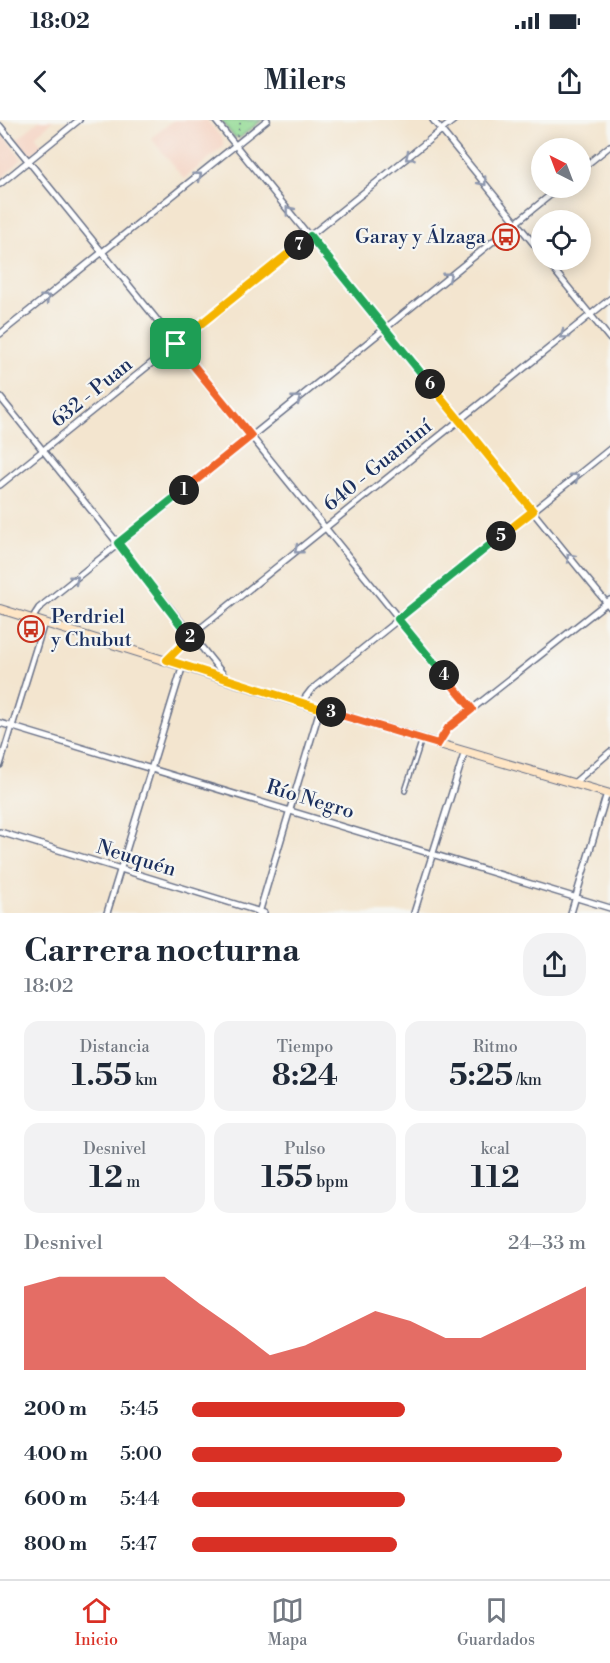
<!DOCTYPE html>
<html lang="es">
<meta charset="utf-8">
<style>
:root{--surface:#fff;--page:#f2f2f3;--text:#1f2937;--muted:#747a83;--line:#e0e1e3;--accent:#d93025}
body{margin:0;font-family:"Libre Bodoni",serif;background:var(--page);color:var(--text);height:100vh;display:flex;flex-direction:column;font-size:22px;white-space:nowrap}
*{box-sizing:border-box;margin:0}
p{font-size:20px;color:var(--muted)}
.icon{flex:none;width:33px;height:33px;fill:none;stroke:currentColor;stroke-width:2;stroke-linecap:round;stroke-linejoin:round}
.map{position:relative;height:793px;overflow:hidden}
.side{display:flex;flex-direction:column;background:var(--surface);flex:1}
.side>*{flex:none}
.needle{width:39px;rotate:318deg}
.tools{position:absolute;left:531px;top:18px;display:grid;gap:12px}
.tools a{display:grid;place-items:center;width:60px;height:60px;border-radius:50%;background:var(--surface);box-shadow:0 3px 15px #0003;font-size:30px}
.pin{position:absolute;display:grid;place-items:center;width:51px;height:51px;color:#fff;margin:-26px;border-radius:12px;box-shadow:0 3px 9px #0006}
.km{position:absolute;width:30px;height:30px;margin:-15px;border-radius:50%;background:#222;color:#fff;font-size:16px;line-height:30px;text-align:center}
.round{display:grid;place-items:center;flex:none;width:63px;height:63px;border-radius:24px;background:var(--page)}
.summary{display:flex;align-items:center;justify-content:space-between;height:102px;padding:0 24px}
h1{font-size:33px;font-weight:700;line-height:45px}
.stats{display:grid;grid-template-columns:repeat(3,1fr);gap:9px;height:102px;padding:6px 24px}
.stats div{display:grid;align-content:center;border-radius:15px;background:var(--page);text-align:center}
.stats b{font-size:30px;font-weight:700}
.stats small{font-size:16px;font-weight:400}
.stats p{font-size:16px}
.chart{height:168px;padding:12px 24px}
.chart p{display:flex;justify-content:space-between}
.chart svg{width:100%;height:108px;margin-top:6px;fill:var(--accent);opacity:.7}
ul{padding:0 24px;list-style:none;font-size:20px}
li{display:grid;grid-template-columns:96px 72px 1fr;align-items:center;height:45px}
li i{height:15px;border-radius:8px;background:var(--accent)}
.status{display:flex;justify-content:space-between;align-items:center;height:42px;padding:0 30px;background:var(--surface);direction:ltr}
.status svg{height:16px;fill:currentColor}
header{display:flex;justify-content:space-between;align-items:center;height:78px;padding:0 24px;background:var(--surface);font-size:27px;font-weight:700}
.menu{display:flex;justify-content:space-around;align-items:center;height:84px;border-top:2px solid var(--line);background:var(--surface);font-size:16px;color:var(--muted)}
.menu a{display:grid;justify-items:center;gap:3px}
.menu .current{color:var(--accent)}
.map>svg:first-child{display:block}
</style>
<div class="status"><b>18:02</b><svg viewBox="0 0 49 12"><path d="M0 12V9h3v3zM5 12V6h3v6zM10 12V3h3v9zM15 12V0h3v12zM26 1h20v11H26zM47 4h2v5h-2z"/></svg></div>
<header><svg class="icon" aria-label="back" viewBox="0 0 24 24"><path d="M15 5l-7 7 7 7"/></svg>Milers<svg class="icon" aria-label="share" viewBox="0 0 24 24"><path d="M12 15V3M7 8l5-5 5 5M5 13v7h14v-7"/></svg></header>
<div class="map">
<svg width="610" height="793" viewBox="0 0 610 793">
<rect width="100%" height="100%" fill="#f6f6f2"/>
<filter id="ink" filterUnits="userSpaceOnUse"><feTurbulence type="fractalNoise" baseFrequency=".0167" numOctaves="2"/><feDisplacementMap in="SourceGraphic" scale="12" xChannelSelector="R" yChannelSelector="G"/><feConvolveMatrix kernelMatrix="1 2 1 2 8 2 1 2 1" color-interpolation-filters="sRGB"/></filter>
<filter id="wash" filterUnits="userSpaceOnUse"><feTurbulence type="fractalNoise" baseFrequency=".008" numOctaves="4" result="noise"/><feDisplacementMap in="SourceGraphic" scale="24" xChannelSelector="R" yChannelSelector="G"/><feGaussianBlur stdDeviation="1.35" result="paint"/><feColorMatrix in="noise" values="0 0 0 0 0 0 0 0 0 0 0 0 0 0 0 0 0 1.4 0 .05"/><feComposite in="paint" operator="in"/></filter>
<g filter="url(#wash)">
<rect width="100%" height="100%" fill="#f3e5cf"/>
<g fill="#f5d3c2">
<path d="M40,0H54L35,16L43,27L30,35L16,20Z"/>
<path d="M174,0H207L223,20V27L184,59L151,18Z"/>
<path d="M0,11L22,39L0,60Z"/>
</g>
<path fill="#93da94" stroke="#578479" stroke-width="1.5" d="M220,0H262L240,18L234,17Z"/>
</g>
<g filter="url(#ink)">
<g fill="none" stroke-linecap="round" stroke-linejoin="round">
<defs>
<path id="service" d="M405,671L422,619"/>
<g id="minor">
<path d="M215,0L610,487"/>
<path d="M433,0L542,134"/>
<path d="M0,6L472,589"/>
<path d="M580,50L610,26"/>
<path d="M0,64L79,0"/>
<path d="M546,140L610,219"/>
<path d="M0,214L267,0"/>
<path d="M0,277L227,559"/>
<path d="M0,365L454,0"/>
<path d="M32,499L39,488L559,68"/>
<path d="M167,540L192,515L610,179"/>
<path d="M301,583L311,570L610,329"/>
<path d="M0,603L610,788"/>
<path d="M438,624L448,608L610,480"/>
<path d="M0,645L44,503"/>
<path d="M574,663L610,632"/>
<path d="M0,712L264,793"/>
<path d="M107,793L183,545"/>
<path d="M259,793L320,589"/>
<path d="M414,793L465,631"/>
<path d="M571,793L607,673"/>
</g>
<path id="secondary" d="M0,489L320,589L610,674"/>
</defs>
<use href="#service" stroke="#676f86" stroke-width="6"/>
<use href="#minor" stroke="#676f86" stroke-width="8"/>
<use href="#secondary" stroke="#676f86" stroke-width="10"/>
<path stroke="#676f86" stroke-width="1.5" stroke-dasharray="1.5 4.5" stroke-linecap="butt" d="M237,16L241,0"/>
<use href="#service" stroke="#fff" stroke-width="3"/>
<use href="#minor" stroke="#fff" stroke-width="5"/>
<use href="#secondary" stroke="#fee5c5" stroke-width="8"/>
</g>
<defs><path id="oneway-chevron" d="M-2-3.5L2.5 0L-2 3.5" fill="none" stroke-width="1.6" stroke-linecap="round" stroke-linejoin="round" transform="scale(1.5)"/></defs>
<g stroke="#8d97ae">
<use href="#oneway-chevron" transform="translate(409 37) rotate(141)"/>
<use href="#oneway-chevron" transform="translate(198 56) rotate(-39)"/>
<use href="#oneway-chevron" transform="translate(483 62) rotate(51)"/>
<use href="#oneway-chevron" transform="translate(289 90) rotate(-129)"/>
<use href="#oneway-chevron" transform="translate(448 156) rotate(-39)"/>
<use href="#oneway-chevron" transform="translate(46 178) rotate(-39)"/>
<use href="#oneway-chevron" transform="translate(564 215) rotate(141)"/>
<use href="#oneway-chevron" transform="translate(297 279) rotate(-39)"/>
<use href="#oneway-chevron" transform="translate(575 357) rotate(-39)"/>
<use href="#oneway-chevron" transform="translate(298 430) rotate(141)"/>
<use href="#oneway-chevron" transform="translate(570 437) rotate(-129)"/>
<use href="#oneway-chevron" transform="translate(75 459) rotate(-39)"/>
</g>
</g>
<g fill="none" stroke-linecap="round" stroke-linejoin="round" filter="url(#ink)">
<defs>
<path id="split-1" d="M176,224L251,316L184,370"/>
<path id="split-2" d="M184,370L118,423L190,517"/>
<path id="split-3" d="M190,517L167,540L331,592"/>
<path id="split-4" d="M331,592L438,624L448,608L472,589L444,555"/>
<path id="split-5" d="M444,555L398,499L501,416"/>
<path id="split-6" d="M430,264L533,391L501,416"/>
<path id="split-7" d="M299,125L310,116L430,264"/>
<path id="split-8" d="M176,224L299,125"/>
</defs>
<use href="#split-1" stroke="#fff" stroke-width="12"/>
<use href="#split-2" stroke="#fff" stroke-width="12"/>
<use href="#split-3" stroke="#fff" stroke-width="12"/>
<use href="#split-4" stroke="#fff" stroke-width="12"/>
<use href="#split-5" stroke="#fff" stroke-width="12"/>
<use href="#split-6" stroke="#fff" stroke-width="12"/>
<use href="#split-7" stroke="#fff" stroke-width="12"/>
<use href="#split-8" stroke="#fff" stroke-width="12"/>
<use href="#split-1" stroke="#f0652b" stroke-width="8"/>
<use href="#split-2" stroke="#22a559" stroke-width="8"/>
<use href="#split-3" stroke="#f5b400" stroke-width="8"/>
<use href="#split-4" stroke="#f0652b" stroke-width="8"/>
<use href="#split-5" stroke="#22a559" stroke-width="8"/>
<use href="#split-6" stroke="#f5b400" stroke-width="8"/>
<use href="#split-7" stroke="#22a559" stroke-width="8"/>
<use href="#split-8" stroke="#f5b400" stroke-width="8"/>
</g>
<defs>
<symbol id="bus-ring" viewBox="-11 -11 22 22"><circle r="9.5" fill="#f6f6f2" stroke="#c8321e" stroke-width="1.5"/><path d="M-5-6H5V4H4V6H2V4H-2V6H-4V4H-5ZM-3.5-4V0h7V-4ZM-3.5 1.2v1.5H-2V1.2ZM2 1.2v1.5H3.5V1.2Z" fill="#c8321e"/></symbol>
</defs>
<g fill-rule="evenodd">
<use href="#bus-ring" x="491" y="102" width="30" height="30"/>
<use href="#bus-ring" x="16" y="494" width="30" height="30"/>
</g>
<g text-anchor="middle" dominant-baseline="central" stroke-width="4.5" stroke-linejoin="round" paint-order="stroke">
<g font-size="20" fill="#1b2f5e" stroke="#f6f6f2" text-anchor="end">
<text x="486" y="117">Garay y Álzaga</text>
<text x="51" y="497" text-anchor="start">Perdriel<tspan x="51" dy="23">y Chubut</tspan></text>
</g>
<g font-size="20" fill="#1b2f5e" stroke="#f6f6f2">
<text transform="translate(92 273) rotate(-39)">632 - Puan</text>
<text transform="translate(378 346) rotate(-39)">640 - Guaminí</text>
<text transform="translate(310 680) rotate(17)">Río Negro</text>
<text transform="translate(136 739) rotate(17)">Neuquén</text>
</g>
</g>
</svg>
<div class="tools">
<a><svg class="needle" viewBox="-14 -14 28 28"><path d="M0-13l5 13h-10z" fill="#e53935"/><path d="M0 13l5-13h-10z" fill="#747a83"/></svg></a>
<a><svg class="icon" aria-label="locate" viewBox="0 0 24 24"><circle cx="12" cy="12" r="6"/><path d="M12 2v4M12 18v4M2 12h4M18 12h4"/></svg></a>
</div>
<div class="pin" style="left:176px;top:224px;background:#1e9e55"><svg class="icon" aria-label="arrive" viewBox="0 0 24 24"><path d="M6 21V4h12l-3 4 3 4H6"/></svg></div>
<b class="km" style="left:184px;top:370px">1</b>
<b class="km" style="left:190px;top:517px">2</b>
<b class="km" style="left:331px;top:592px">3</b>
<b class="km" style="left:444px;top:555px">4</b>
<b class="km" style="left:501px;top:416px">5</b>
<b class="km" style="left:430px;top:264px">6</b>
<b class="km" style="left:299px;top:125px">7</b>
</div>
<section class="side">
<div class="summary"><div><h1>Carrera nocturna</h1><p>18:02</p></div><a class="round"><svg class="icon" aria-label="share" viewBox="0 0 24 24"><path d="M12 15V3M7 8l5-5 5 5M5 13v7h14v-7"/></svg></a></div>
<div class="stats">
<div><p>Distancia</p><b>1.55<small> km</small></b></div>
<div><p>Tiempo</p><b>8:24</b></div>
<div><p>Ritmo</p><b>5:25<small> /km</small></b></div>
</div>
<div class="stats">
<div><p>Desnivel</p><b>12<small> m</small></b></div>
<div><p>Pulso</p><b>155<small> bpm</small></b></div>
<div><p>kcal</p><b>112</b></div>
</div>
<div class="chart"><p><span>Desnivel</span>24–33 m</p>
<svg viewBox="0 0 160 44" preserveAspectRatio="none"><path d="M0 44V10L10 6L20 6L30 6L40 6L50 17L60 27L70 38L80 34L90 27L100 20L110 24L120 31L130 31L140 24L150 17L160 10V44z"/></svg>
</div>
<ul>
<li><b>200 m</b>5:45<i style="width:54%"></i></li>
<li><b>400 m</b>5:00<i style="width:94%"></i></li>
<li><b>600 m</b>5:44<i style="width:54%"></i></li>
<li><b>800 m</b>5:47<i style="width:52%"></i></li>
</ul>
</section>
<nav class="menu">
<a class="current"><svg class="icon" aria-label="home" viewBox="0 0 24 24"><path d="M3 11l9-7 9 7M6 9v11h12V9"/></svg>Inicio</a>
<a><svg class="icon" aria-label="map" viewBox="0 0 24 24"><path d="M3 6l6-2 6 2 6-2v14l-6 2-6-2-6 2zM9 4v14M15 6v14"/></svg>Mapa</a>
<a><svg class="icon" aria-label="saved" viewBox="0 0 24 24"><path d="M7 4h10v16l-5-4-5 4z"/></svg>Guardados</a>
</nav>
